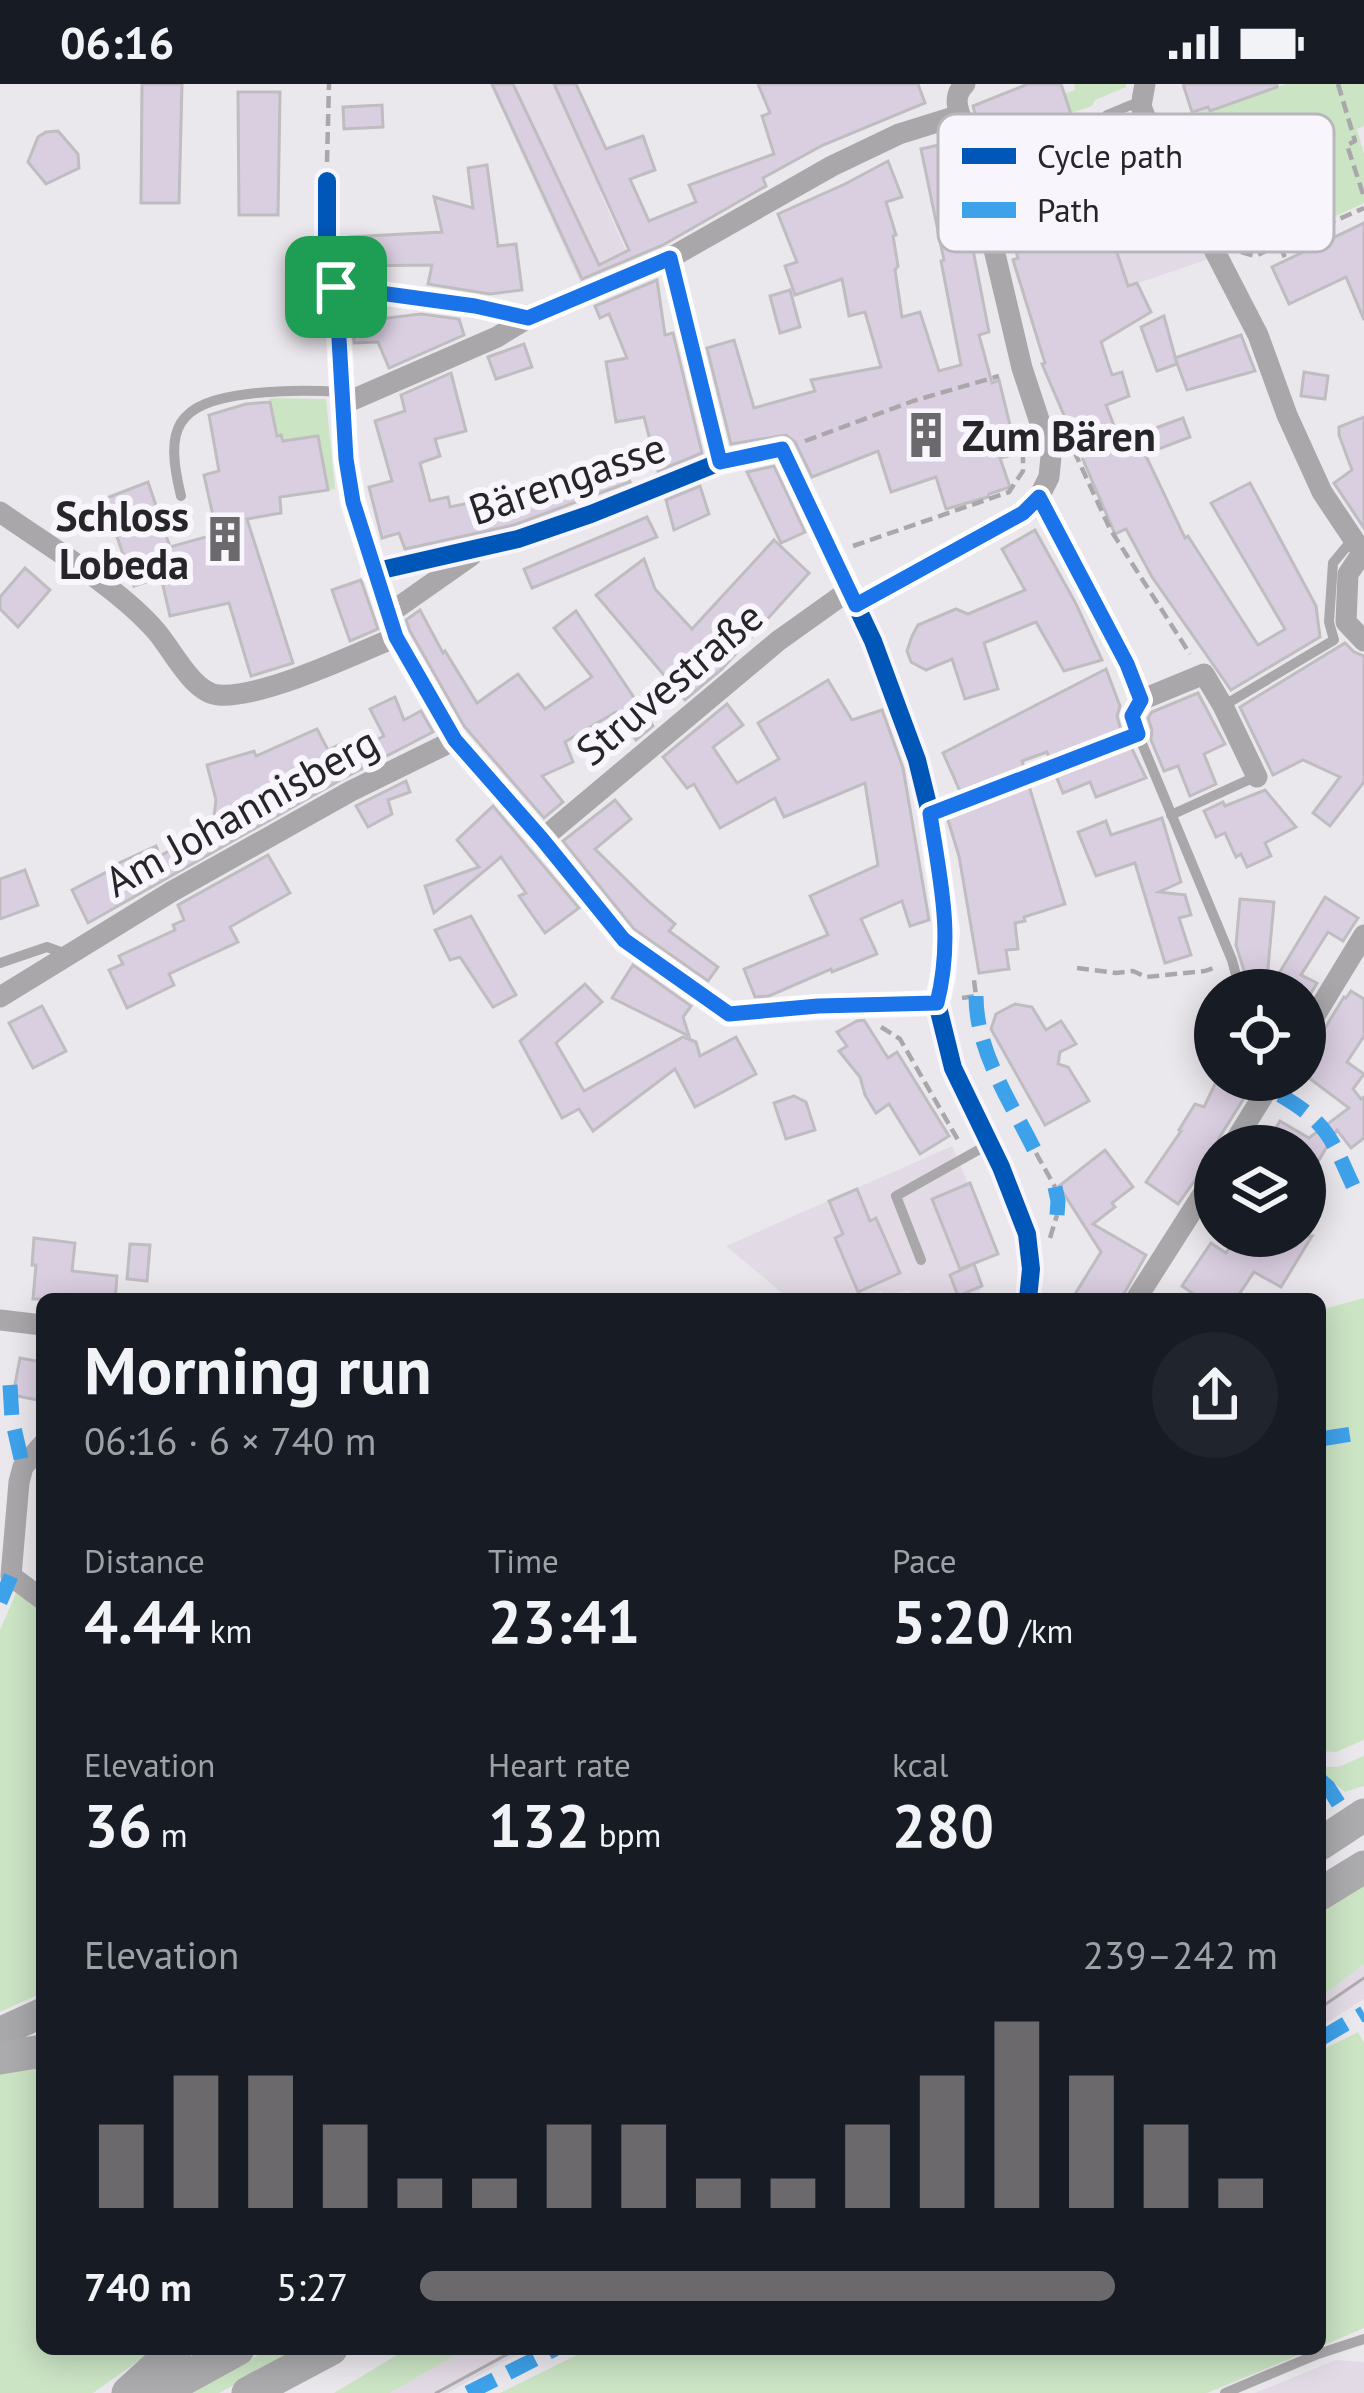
<!DOCTYPE html>
<meta charset="utf-8">
<style>
:root{--surface:#171b24;--page:#20242c;--text:#f1f3f6;--muted:#9ea1a6;--accent:#6b696c}
body{margin:0;font-family:"PT Sans",sans-serif;background:var(--page);color:var(--text);height:100vh;display:flex;flex-direction:column;font-size:45px;white-space:nowrap}
*{box-sizing:border-box;margin:0}
p{font-size:39px;color:var(--muted)}
.icon{flex:none;width:66px;height:66px;fill:none;stroke:currentColor;stroke-width:2;stroke-linecap:round;stroke-linejoin:round}
.map{position:relative;flex:1;overflow:hidden}
.details{position:absolute;left:36px;top:1209px;width:1290px;height:1062px;display:flex;flex-direction:column;background:var(--surface);border-radius:18px;box-shadow:0 6px 30px #0003}
.details>*{flex:none}
.tools{position:absolute;left:1194px;top:885px;display:grid;gap:24px}
.tools a{display:grid;place-items:center;width:132px;height:132px;border-radius:50%;background:var(--surface);box-shadow:0 6px 30px #0003;font-size:60px}
.pin{position:absolute;display:grid;place-items:center;width:102px;height:102px;color:#fff;margin:-51px;border-radius:24px;box-shadow:0 6px 18px #0006}
.round{display:grid;place-items:center;flex:none;width:126px;height:126px;border-radius:63px;background:var(--page)}
.headline{display:flex;align-items:center;justify-content:space-between;height:204px;padding:0 48px}
h1{font-size:66px;font-weight:700;line-height:90px}
.stats{display:grid;grid-template-columns:repeat(3,1fr);gap:18px;height:204px;padding:12px 48px}
.stats div{display:grid;align-content:center}
.stats b{font-size:60px;font-weight:700}
.stats small{font-size:33px;font-weight:400}
.stats p{font-size:33px}
.chart{height:336px;padding:24px 48px}
.chart p{display:flex;justify-content:space-between}
.chart svg{width:100%;height:216px;margin-top:12px;stroke:var(--accent);stroke-width:6}
ul{padding:0 48px;list-style:none;font-size:39px}
li{display:grid;grid-template-columns:192px 144px 1fr;align-items:center;height:90px}
li i{height:30px;border-radius:15px;background:var(--accent)}
.status{display:flex;justify-content:space-between;align-items:center;height:84px;padding:0 60px;background:var(--surface);direction:ltr}
.status svg{height:33px;fill:currentColor}
.map>svg:first-child{display:block}
</style>
<div class="status"><b>06:16</b><svg viewBox="0 0 49 12"><path d="M0 12V9h3v3zM5 12V6h3v6zM10 12V3h3v9zM15 12V0h3v12zM26 1h20v11H26zM47 4h2v5h-2z"/></svg></div>
<div class="map">
<svg width="1364" height="2309" viewBox="0 0 1364 2309">
<rect width="100%" height="100%" fill="#ebe8ed"/>
<g fill="#e2dbe5">
<path d="M490,0H577L621,99L600,108L630,176L580,198Z"/>
<path d="M1098,40L1128,43L1147,50L1215,173L1076,220L1060,52Z"/>
<path d="M952,1062L998,1170L974,1180L982,1202L976,1215H917L908,1206L884,1214L881,1207L868,1215H789L726,1162Z"/>
<path d="M1364,1880V1915L1320,1943V1914Z"/>
<path d="M466,2265H527L447,2309H390Z"/>
<path d="M1336,2276L1364,2278V2309H1255Z"/>
</g>
<g fill="#cbe4c4">
<path d="M1074,0H1126V3L1095,16L1092,22L1066,31L1061,11L1075,6Z"/>
<path d="M1286,0H1364V42L1357,45L1364,70V119L1258,168L1233,161L1284,134L1258,84L1251,63L1217,94L1201,98L1186,90L1165,37L1208,23L1211,26Z"/>
<path d="M269,314L326,315L335,405L328,406L318,352L283,357L281,351L277,352Z"/>
<path d="M1364,1214V1656L1336,1668L1320,1667V1226Z"/>
<path d="M17,1507L42,1525V1909L0,1928V1546Z"/>
<path d="M1364,1672V1702L1345,1708L1320,1688V1683H1338Z"/>
<path d="M1364,1799V1880L1320,1914V1828Z"/>
<path d="M1358,1948L1364,1959V2244L1320,2263V1967Z"/>
<path d="M42,1981V2265H155L93,2309H0V1990Z"/>
<path d="M269,2265H301L219,2309H188Z"/>
<path d="M407,2265H466L390,2309H334Z"/>
<path d="M589,2265H1314L1207,2309H500Z"/>
</g>
<g fill="#dacfe1" stroke="#bfbdc0" stroke-width="3">
<path d="M142,0H182L179,119H141Z"/>
<path d="M492,0H513L599,181L629,166L554,0H576L606,65L643,52L655,86L630,95L649,137L696,118L689,101L774,70L762,32L770,29L758,0H918L925,19L823,61L763,94L766,102L663,161L582,195Z"/>
<path d="M1028,0H1061L1128,202L1137,199L1151,228L1101,258L1112,291L1122,288L1129,312L1106,321L1120,357L1183,334L1190,353L1145,370L1185,454L1188,452L1258,561L1285,545L1211,419L1250,399L1316,522L1320,553L1231,606L1152,493L1126,445L1115,450L1042,280L1045,279L1013,176L1018,174L999,110L996,111L973,22Z"/>
<path d="M1183,0H1277V3L1210,27L1208,23L1192,28Z"/>
<path d="M238,8H280L278,131H239Z"/>
<path d="M382,21L383,43L344,45L343,23Z"/>
<path d="M58,47L78,70L79,84L46,100L28,78L38,53L46,48Z"/>
<path d="M952,58L989,248L979,251L992,299L999,296L1017,370L1000,374L1010,403L989,410L988,413L946,425L936,393L891,408L878,367L812,393L795,358L786,351L731,360L707,264L734,256L754,324L815,307L811,296L881,283L865,228L849,232L842,195L795,211L785,182L797,178L778,130L845,100L888,77L902,113L886,118L896,151L893,152L898,182L895,186L902,233L920,228L939,287L961,281L941,177L944,176L921,65Z"/>
<path d="M487,81L498,162L516,160L522,206L490,210L428,200L432,181L350,182L349,153L442,148L434,113L473,124L468,84Z"/>
<path d="M1364,139V236L1346,193L1289,220L1272,183Z"/>
<path d="M657,196L665,251L673,249L702,369L658,387L644,333L616,338L606,278L627,274L609,230L600,234L595,222Z"/>
<path d="M790,206L800,243L780,249L770,212Z"/>
<path d="M421,230L459,235L464,251L389,284L378,258L354,259L353,238Z"/>
<path d="M1164,232L1177,280L1157,287L1141,243Z"/>
<path d="M1241,251L1255,287L1187,306L1175,274Z"/>
<path d="M524,260L532,283L496,295L488,273Z"/>
<path d="M1304,288L1328,292L1325,315L1301,312Z"/>
<path d="M451,289L466,347L435,355L440,372L420,379L430,417L448,413L450,423L511,410L540,399L544,411L596,392L591,383L617,370L630,398L514,441L405,465L399,449L382,454L369,403L392,397L375,337L405,327L401,311Z"/>
<path d="M270,318L277,352L281,351L283,357L318,352L328,406L280,413L281,429L247,435L293,579L251,592L229,519L170,532L161,493L134,502L104,415L148,398L170,463L217,450L204,391L219,387L209,331L246,320Z"/>
<path d="M1364,333V444L1334,399L1352,386L1339,351V343Z"/>
<path d="M774,382L805,448L781,459L747,388Z"/>
<path d="M700,402L709,430L674,446L666,416Z"/>
<path d="M647,433L657,453L532,504L524,485Z"/>
<path d="M1035,446L1076,520L1102,576L1064,587L1036,538L984,559L998,605L965,615L952,575L926,586L911,578L907,567L912,552L918,541L956,525L968,530L1025,506L1002,465Z"/>
<path d="M774,456L809,489L722,585L685,616L596,511L644,475L655,505L692,545Z"/>
<path d="M25,484L50,506L18,543L0,525V513Z"/>
<path d="M361,496L378,545L350,557L332,506Z"/>
<path d="M420,526L443,569L445,567L477,619L518,590L545,625L592,593L554,544L576,527L653,642L636,656L616,628L565,658L573,678L542,692L563,718L544,734L464,642L410,547L406,536Z"/>
<path d="M1345,559L1354,568L1364,572V698L1330,742L1313,729L1340,693L1303,676L1273,691L1240,623Z"/>
<path d="M1106,585L1120,622L1117,632L1121,646L1049,673L1047,668L1022,677L1024,683L960,707L943,669Z"/>
<path d="M828,596L852,636L882,626L903,684L929,836L910,842L902,817L861,835L877,870L832,888L831,885L769,912L755,913L744,885L828,851L810,812L878,781L865,699L784,733L775,714L720,744L694,700L687,704L663,673L727,620L743,641L713,663L737,699L779,675L758,639Z"/>
<path d="M1198,609L1225,660L1204,670L1216,700L1190,712L1178,682L1164,687L1151,656L1152,646L1148,634L1152,628Z"/>
<path d="M395,613L404,636L421,627L433,648L344,694L88,839L72,806L118,782L117,780L156,762L160,772L213,741L216,716L207,681L254,667L256,672L317,645L328,666L345,658L351,668L384,652L370,625Z"/>
<path d="M1131,663L1146,694L1096,713L1090,698L1063,709L1056,692Z"/>
<path d="M406,697L410,708L388,716L392,730L368,743L356,722Z"/>
<path d="M1029,702L1065,820L1024,833L1025,837L1015,839L1018,865L1006,866L1009,885L979,889L959,772L947,733Z"/>
<path d="M1265,706L1296,743L1265,759L1271,772L1247,783L1241,770L1236,773L1225,749L1216,753L1204,727L1223,718L1225,722Z"/>
<path d="M615,716L631,735L595,765L649,818L675,840L669,847L718,883L708,897L634,845L563,757Z"/>
<path d="M493,722L579,824L545,849L519,812L526,809L501,773L434,829L425,802L479,783L457,756Z"/>
<path d="M1162,734L1181,798L1159,808L1185,811L1191,831L1179,834L1191,871L1165,879L1135,779L1096,792L1078,748L1106,737L1111,751Z"/>
<path d="M268,771L290,809L230,843L238,858L169,890L174,901L127,924L109,886L123,880L119,872L175,846L173,841L184,836L178,821Z"/>
<path d="M25,786L38,821L0,835V795Z"/>
<path d="M1325,813L1358,834L1354,840L1343,857L1328,848L1301,891L1317,899L1305,919V906H1269Z"/>
<path d="M1240,815L1274,818L1266,906H1250L1236,861Z"/>
<path d="M471,832L516,911L493,923L460,873L450,876L435,846Z"/>
<path d="M633,881L691,922L683,933L689,952L612,914Z"/>
<path d="M585,900L602,918L556,959L584,1007L683,953L696,958L700,972L736,953L756,990L695,1023L675,985L593,1047L579,1025L562,1034L520,957Z"/>
<path d="M1351,907L1364,915V952L1347,978L1364,990L1353,1005L1361,1015L1364,1013V1054L1351,1064L1337,1046L1305,1099V1062H1265L1280,1037L1309,1054L1349,1024L1305,991V963L1317,957L1344,913L1346,914Z"/>
<path d="M1015,920L1032,923L1046,946L1061,937L1076,960L1060,968L1058,980L1068,983L1089,1017L1045,1041L991,945L996,930Z"/>
<path d="M42,922L66,967L33,984L9,939Z"/>
<path d="M864,936L888,974L897,968L949,1052L920,1070L889,1020L876,1029L865,1011L860,993L839,967L847,962L837,948L857,937Z"/>
<path d="M1217,996H1224L1246,1011L1219,1054L1215,1068L1178,1120L1146,1098L1181,1047L1179,1046L1195,1020L1204,1023Z"/>
<path d="M794,1012L806,1018L815,1046L786,1055L774,1019Z"/>
<path d="M1105,1066L1133,1103L1112,1119L1115,1123L1093,1140L1146,1171L1121,1215H1072L1101,1168L1059,1102Z"/>
<path d="M970,1099L998,1170L960,1185L932,1115Z"/>
<path d="M857,1105L870,1137L876,1134L900,1189L858,1208L835,1154L843,1150L829,1117Z"/>
<path d="M1237,1152H1312L1281,1203L1254,1188L1236,1215H1201L1182,1202L1211,1159L1226,1169Z"/>
<path d="M34,1154L75,1159L72,1187L117,1192L115,1215H33L36,1181H32Z"/>
<path d="M130,1160L150,1161L147,1197L127,1195Z"/>
<path d="M974,1180L982,1202L958,1212L950,1191Z"/>
<path d="M20,1274L42,1278V1317L13,1311Z"/>
</g>
<g fill="none" stroke-linecap="round" stroke-linejoin="round">
<g stroke="#a9a7aa" stroke-width="4.5" stroke-dasharray="12 6" stroke-linecap="butt">
<path d="M1338,0L1355,57L1347,61L1364,113"/>
<path d="M327,78L329,0"/>
<path d="M1280,162L1286,176"/>
<path d="M1241,168L1255,172L1364,124"/>
<path d="M805,357L913,317L999,292"/>
<path d="M1074,367L1110,445L1190,570"/>
<path d="M853,462L1009,408L1023,387V366"/>
<path d="M1077,884L1116,889L1133,887L1146,893L1205,887L1216,883"/>
<path d="M962,914L976,912L974,896"/>
<path d="M881,943L900,955L958,1056"/>
<path d="M1036,1069L1055,1103"/>
<path d="M1050,1154L1057,1131"/>
</g>
<g stroke="#a9a7a9" stroke-width="10">
<path d="M1108,50L1107,31L1131,21L1141,22"/>
<path d="M181,412C164,343 176,319 248,310C279,306 311,306 342,308"/>
<path d="M1223,622L1334,556L1329,538L1333,479L1352,456"/>
<path d="M930,729L1138,650L1232,876L1240,906"/>
<path d="M1171,731L1255,693"/>
<path d="M0,879L47,863L66,870"/>
<path d="M921,1176L896,1112L989,1060"/>
<path d="M1225,2309L1318,2270L1364,2255"/>
</g>
<g stroke="#a9a7a9" stroke-width="21">
<path d="M1145,0L1141,22L1144,30L1258,251L1287,331L1322,408L1362,468"/>
<path d="M327,97V172L336,203L346,375L353,418L396,553L455,656L542,755L624,856L729,930L818,923L937,919"/>
<path d="M670,174L720,378"/>
<path d="M336,203L475,222L528,234"/>
<path d="M343,320L497,253L528,234L670,174L832,82L899,50L960,31"/>
<path d="M1039,413L1127,581L1141,616L1132,632L1138,650"/>
<path d="M0,428C47,461 119,504 156,547C172,565 193,610 219,611C262,614 354,571 396,553"/>
<path d="M1364,466L1348,490L1346,538L1364,557"/>
<path d="M373,488L518,455L591,430L720,378L782,365L873,557L917,676L930,729L947,847L943,893L937,919L953,984L1001,1083L1027,1150L1031,1185L1028,1215"/>
<path d="M856,521L1023,429L1039,413L1049,393L1051,372L1022,284L966,47C960,30 950,14 965,0"/>
<path d="M387,531L471,472"/>
<path d="M1141,616L1204,590L1223,622L1257,693"/>
<path d="M542,755L778,557L848,507"/>
<path d="M0,913L171,808L351,707L455,656"/>
<path d="M1305,948L1364,851"/>
<path d="M1232,1062L1273,996"/>
<path d="M1136,1215L1215,1091"/>
<path d="M0,1236L42,1241"/>
<path d="M42,1361L23,1383L19,1398L11,1492L42,1515"/>
</g>
<path stroke="#a8a7a9" stroke-width="30" d="M0,1948L42,1929"/>
<g stroke="#abaaad" stroke-width="33">
<path d="M1320,1760L1364,1731"/>
<path d="M1320,1810L1364,1783"/>
<path d="M0,1974L42,1967"/>
<path d="M128,2309L176,2265"/>
<path d="M158,2309L238,2265"/>
<path d="M248,2309L331,2265"/>
</g>
<g stroke="#afacb0" stroke-width="3">
<path d="M1320,1924L1364,1894"/>
<path d="M436,2309L517,2265"/>
</g>
<g stroke="#3ea2eb" stroke-width="15" stroke-dasharray="30 15" stroke-linecap="butt">
<path d="M976,912C976,968 1012,1020 1036,1069"/>
<path d="M1280,1011C1330,1040 1332,1057 1355,1106"/>
<path d="M1055,1103L1058,1117L1057,1131"/>
<path d="M10,1301L12,1335L23,1383"/>
<path d="M1320,1355L1364,1348"/>
<path d="M0,1518L11,1492"/>
<path d="M1320,1696L1328,1703L1340,1722"/>
<path d="M1320,1955L1364,1929"/>
<path d="M468,2309L555,2265"/>
</g>
<defs>
<g id="cycleway">
<path d="M327,97V172L336,203L346,375L353,418L396,553L455,656L542,755L624,856L729,930L818,923L937,919"/>
<path d="M373,488L518,455L591,430L720,378L782,365L873,557L917,676L930,729L947,847L943,893L937,919L953,984L1001,1083L1027,1150L1031,1185L1028,1215"/>
</g>
</defs>
<use href="#cycleway" stroke="#f9f5fc" stroke-width="26"/>
<use href="#cycleway" stroke="#0057b8" stroke-width="18"/>
</g>
<g fill="none" stroke-linecap="round" stroke-linejoin="round">
<defs>
<path id="route" d="M670,174L720,378L782,365L856,521L1023,429L1039,413L1127,580L1141,616L1132,632L1138,650L930,730C940,796 954,852 937,919L818,922L729,930L624,856L542,755L455,656L396,553L353,418L346,375L336,203L475,222L528,234Z"/>
</defs>
<use href="#route" stroke="#fff" stroke-width="24"/>
<use href="#route" stroke="#1a73e8" stroke-width="15"/>
</g>
<defs>
<symbol id="building-bare" viewBox="-9 -9 18 18"><path d="M-4-6H4V6H1V3H-1V6H-4ZM-2.5-4.3h1.7v1.8h-1.7ZM.8-4.3h1.7v1.8H.8ZM-2.5-1h1.7V.8h-1.7ZM.8-1h1.7V.8H.8Z" fill="#6b696c" stroke="#f9f5fc" stroke-width="2.5" paint-order="stroke"/></symbol>
</defs>
<g fill-rule="evenodd">
<use href="#building-bare" x="893" y="318" width="66" height="66"/>
<use href="#building-bare" x="192" y="422" width="66" height="66"/>
</g>
<g text-anchor="middle" dominant-baseline="central" stroke-width="12" stroke-linejoin="round" paint-order="stroke">
<g font-size="42" font-weight="bold" fill="#262527" stroke="#f9f5fc" text-anchor="start">
<text x="962" y="351">Zum Bären</text>
<text x="189" y="431" text-anchor="end">Schloss<tspan x="189" dy="48">Lobeda</tspan></text>
</g>
<g font-size="42" fill="#262527" stroke="#f9f5fc">
<text transform="translate(567 394) rotate(-19)">Bärengasse</text>
<text transform="translate(669 599) rotate(-40)">Struvestraße</text>
<text transform="translate(241 727) rotate(-29)">Am Johannisberg</text>
</g>
</g>
<rect x="938" y="30" width="396" height="138" rx="18" fill="#f9f5fc" stroke="#bab7bc" stroke-width="3"/>
<rect x="962" y="64" width="54" height="16" fill="#0057b8"/>
<rect x="962" y="118" width="54" height="16" fill="#3ea2eb"/>
<g font-size="33" fill="#262527">
<text x="1037" y="84">Cycle path</text>
<text x="1037" y="138">Path</text>
</g>
</svg>
<div class="tools">
<a><svg class="icon" aria-label="locate" viewBox="0 0 24 24"><circle cx="12" cy="12" r="6"/><path d="M12 2v4M12 18v4M2 12h4M18 12h4"/></svg></a>
<a><svg class="icon" aria-label="layers" viewBox="0 0 24 24"><path d="M12 4l9 5-9 5-9-5zM3 14l9 5 9-5"/></svg></a>
</div>
<div class="pin" style="left:336px;top:203px;background:#1e9e55"><svg class="icon" aria-label="arrive" viewBox="0 0 24 24"><path d="M6 21V4h12l-3 4 3 4H6"/></svg></div>
<section class="details">
<div class="headline"><div><h1>Morning run</h1><p>06:16 · 6 × 740 m</p></div><a class="round"><svg class="icon" aria-label="share" viewBox="0 0 24 24"><path d="M12 15V3M7 8l5-5 5 5M5 13v7h14v-7"/></svg></a></div>
<div class="stats">
<div><p>Distance</p><b>4.44<small> km</small></b></div>
<div><p>Time</p><b>23:41</b></div>
<div><p>Pace</p><b>5:20<small> /km</small></b></div>
</div>
<div class="stats">
<div><p>Elevation</p><b>36<small> m</small></b></div>
<div><p>Heart rate</p><b>132<small> bpm</small></b></div>
<div><p>kcal</p><b>280</b></div>
</div>
<div class="chart"><p><span>Elevation</span>239–242 m</p>
<svg viewBox="0 0 160 44" preserveAspectRatio="none"><path d="M5 44V27M15 44V17M25 44V17M35 44V27M45 44V38M55 44V38M65 44V27M75 44V27M85 44V38M95 44V38M105 44V27M115 44V17M125 44V6M135 44V17M145 44V27M155 44V38"/></svg>
</div>
<ul>
<li><b>740 m</b>5:27<i style="width:81%"></i></li>
</ul>
</section>
</div>
